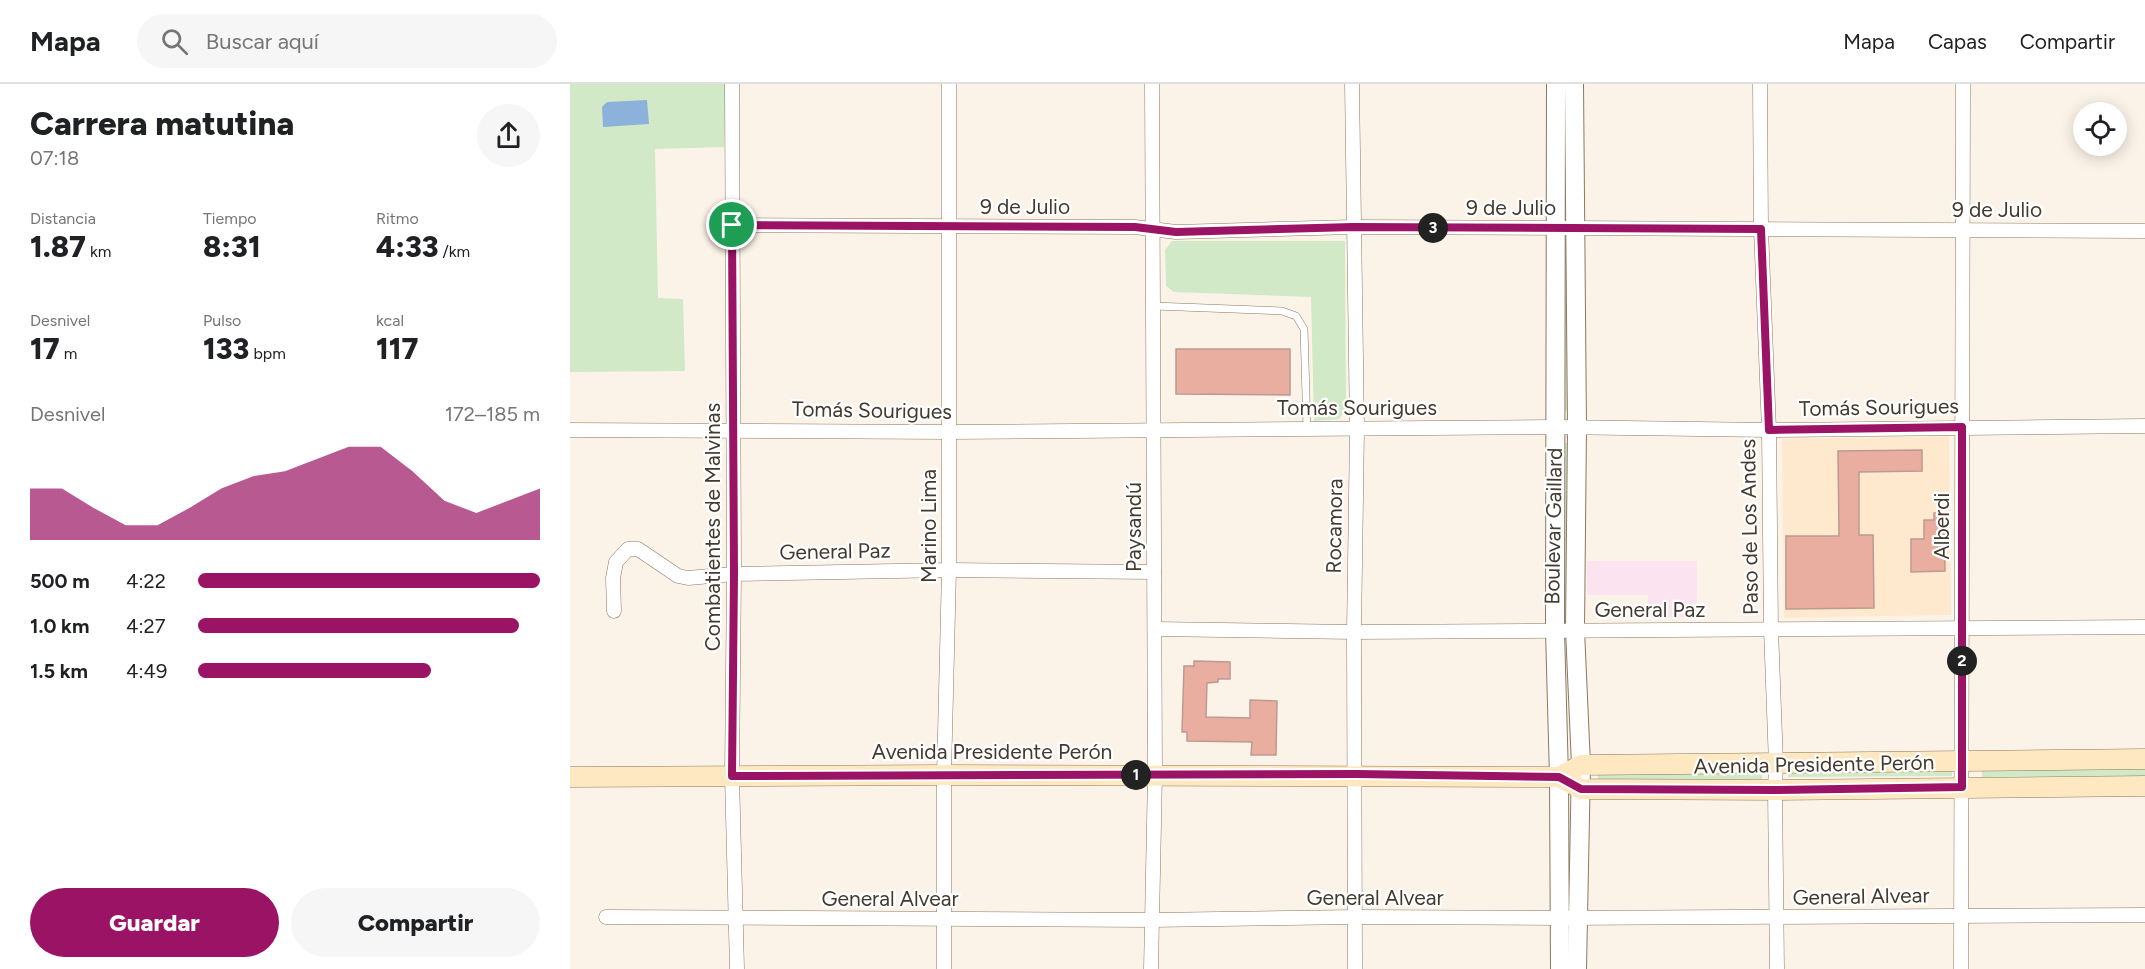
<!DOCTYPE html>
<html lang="es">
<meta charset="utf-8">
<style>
:root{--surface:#fff;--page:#f6f6f6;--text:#202124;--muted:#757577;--line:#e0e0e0;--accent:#9b1365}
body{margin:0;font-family:Figtree,sans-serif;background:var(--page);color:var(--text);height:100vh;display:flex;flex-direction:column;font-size:22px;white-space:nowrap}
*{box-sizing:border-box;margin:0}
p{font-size:20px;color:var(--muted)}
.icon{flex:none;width:33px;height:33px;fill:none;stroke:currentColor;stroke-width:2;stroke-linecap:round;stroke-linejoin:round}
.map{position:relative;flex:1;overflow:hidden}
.side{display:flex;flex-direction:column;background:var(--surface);width:570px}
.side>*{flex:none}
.tools{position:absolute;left:1503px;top:18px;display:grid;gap:12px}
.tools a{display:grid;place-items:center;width:54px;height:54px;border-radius:50%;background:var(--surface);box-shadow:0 3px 15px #0003;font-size:30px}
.pin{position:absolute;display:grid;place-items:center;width:51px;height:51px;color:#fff;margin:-26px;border:3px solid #fff;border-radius:50%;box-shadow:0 2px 6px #0007}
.km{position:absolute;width:30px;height:30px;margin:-15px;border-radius:50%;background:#222;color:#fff;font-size:16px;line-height:30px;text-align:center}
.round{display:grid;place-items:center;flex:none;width:63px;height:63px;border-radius:32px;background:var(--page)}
.head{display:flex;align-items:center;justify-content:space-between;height:102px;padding:0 30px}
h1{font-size:33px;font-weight:800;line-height:45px}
.figures{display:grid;grid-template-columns:repeat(3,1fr);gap:9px;height:102px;padding:6px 30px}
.figures div{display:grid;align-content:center}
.figures b{font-size:30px;font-weight:800}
.figures small{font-size:16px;font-weight:400}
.figures p{font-size:16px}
.chart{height:168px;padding:12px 30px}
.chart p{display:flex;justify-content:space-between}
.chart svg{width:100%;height:108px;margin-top:6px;fill:var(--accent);opacity:.7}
.primary-button{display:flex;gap:12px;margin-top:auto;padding:12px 30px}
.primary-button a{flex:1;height:69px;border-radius:36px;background:var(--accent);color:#fff;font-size:24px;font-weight:800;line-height:69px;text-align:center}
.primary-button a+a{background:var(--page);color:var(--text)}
ul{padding:0 30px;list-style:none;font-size:20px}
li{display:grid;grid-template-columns:96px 72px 1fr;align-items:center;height:45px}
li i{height:15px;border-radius:8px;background:var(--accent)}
header{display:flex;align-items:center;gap:36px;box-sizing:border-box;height:84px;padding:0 30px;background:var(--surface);border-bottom:2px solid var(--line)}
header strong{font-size:28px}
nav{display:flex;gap:33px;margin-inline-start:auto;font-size:21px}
.search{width:420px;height:54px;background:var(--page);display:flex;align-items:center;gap:15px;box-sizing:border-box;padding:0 21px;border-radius:33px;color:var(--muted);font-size:22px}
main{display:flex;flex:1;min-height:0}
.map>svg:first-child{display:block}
</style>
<header>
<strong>Mapa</strong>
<div class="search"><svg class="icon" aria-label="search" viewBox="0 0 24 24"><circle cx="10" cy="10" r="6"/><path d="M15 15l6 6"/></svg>Buscar aquí</div>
<nav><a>Mapa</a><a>Capas</a><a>Compartir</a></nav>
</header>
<main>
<section class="side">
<div class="head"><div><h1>Carrera matutina</h1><p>07:18</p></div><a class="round"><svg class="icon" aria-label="share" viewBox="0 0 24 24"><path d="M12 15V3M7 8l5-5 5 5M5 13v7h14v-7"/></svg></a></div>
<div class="figures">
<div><p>Distancia</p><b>1.87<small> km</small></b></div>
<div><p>Tiempo</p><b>8:31</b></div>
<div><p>Ritmo</p><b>4:33<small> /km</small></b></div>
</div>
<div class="figures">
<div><p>Desnivel</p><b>17<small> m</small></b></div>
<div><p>Pulso</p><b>133<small> bpm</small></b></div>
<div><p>kcal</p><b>117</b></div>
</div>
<div class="chart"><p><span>Desnivel</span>172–185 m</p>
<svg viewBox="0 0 160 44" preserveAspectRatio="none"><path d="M0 44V23L10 23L20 31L30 38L40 38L50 31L60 23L70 18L80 16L90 11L100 6L110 6L120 16L130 28L140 33L150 28L160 23V44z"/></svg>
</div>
<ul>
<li><b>500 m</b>4:22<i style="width:100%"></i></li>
<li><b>1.0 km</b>4:27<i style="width:94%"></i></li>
<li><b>1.5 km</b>4:49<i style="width:68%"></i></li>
</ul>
<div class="primary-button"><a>Guardar</a><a>Compartir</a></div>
</section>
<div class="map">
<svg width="1575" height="885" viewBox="0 0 1575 885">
<rect width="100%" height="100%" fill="#fcf3e8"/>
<path fill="#fee9ce" d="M1379,352L1381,531L1214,534L1212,355Z"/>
<path fill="#fbe3ef" d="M1017,477H1127V533H1078V511H1017Z"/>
<g fill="#d1e9c6">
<path d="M0,0H156L154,63L85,65L88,214L113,215L115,287L0,288Z"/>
<path d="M991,155H1001L1003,326L992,327Z"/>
<path d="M602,157H775L776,325L769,335L744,337L741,213L604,208L596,202L595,166Z"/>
<path d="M991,359H1001L1003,530H993Z"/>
<path d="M1382,685V692L1218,693V686Z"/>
<path d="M1575,685V692L1412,693V686Z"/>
<path d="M1192,688V695L1028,696V689Z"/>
</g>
<path fill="#8cb1db" d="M77,16L79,40L33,43L32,23L37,18Z"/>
<g fill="#eaaea0" stroke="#bc9a91" stroke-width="1.5">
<path d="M606,265H720V311L606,310Z"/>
<path d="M1352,366V387L1289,388V451H1303L1304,524L1216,525V452H1269L1268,367Z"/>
<path d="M1364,429H1374L1375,487L1341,488V455H1354V436H1364Z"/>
<path d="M624,577L660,578V595H648V598L637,599L636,633L680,634V616L707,617L706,671H681L682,658L617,657V648H612L614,582H624Z"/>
</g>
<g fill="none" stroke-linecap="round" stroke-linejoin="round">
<defs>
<path id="service" d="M584,222L712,227L726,232L734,245L737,345"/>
<g id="minor">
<path d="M162,0L164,490L162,692L167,885"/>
<path d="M782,0L787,345L784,548L785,885"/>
<path d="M1190,0L1191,145L1199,346L1201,545L1206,680L1205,706L1207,885"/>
<path d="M162,141L565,143L606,148L783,143L1575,147"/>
<path d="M0,346L379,348L984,343L1199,346L1575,342"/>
<path d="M44,527L43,494L46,478L58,465H68L108,492L118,494L164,490L379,486L584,488"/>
<path d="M585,545L784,548L1575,543"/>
<path d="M36,833L581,836L785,833L990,834L1575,831"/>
<path d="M374,885V691L379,486V0"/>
<path d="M581,885L585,691L582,0"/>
<path d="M1391,885L1393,0"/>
</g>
<g id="tertiary">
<path d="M986,0L985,547L989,693L990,885"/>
<path d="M1004,0L1007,344L1005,546L1011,681L1007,885"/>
</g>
<g id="secondary">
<path d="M0,693L374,691L989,693L1011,681L1575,675"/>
<path d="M989,693L1011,705L1205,706L1575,702"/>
</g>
</defs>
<use href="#service" stroke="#8b785f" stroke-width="8"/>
<use href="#minor" stroke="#8b785f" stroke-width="15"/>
<use href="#tertiary" stroke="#8b785f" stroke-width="20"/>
<use href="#secondary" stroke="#8b785f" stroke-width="21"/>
<use href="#service" stroke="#fff" stroke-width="7"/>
<use href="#minor" stroke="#fff" stroke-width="14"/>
<use href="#tertiary" stroke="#fff" stroke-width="18"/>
<use href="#secondary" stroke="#fde8c1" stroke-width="20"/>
</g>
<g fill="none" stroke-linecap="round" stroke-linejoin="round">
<defs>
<path id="route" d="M162,141L565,143L606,148L783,143L1191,145L1199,346L1392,343V703L1205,706L1011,705L989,693L786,690L162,692L164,490Z"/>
</defs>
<use href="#route" stroke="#fff" stroke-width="12"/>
<use href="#route" stroke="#9b1365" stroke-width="8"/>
</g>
<g text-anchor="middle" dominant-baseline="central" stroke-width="4.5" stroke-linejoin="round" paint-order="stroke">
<g font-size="21" fill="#423a2f" stroke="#fff">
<text x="455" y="122">9 de Julio</text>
<text x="941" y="123">9 de Julio</text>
<text x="1427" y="125">9 de Julio</text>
<text x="787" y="323">Tomás Sourigues</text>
<text transform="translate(1309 323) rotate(-1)">Tomás Sourigues</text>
<text transform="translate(302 326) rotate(1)">Tomás Sourigues</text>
<text transform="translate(358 442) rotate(-90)">Marino Lima</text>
<text transform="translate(764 442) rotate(-89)">Rocamora</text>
<text transform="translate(983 442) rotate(-89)">Boulevar Gaillard</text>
<text transform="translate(1371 442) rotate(-90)">Alberdi</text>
<text transform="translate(142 443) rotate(-90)">Combatientes de Malvinas</text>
<text transform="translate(563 443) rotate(-90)">Paysandú</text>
<text transform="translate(1179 443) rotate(-91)">Paso de Los Andes</text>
<text transform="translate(265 467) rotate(-1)">General Paz</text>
<text x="1080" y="525">General Paz</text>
<text x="422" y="667">Avenida Presidente Perón</text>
<text transform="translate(1244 680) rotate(-1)">Avenida Presidente Perón</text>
<text transform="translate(1291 812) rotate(-1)">General Alvear</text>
<text x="805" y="813">General Alvear</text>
<text x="320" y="814">General Alvear</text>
</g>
</g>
</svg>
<div class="tools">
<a><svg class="icon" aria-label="locate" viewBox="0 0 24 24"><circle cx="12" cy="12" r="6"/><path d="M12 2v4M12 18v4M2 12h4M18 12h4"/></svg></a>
</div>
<div class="pin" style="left:162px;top:141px;background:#1e9e55"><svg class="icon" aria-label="arrive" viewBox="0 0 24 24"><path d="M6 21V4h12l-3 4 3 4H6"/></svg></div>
<b class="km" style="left:566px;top:691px">1</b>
<b class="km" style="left:1392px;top:577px">2</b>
<b class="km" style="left:863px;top:144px">3</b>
</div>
</main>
